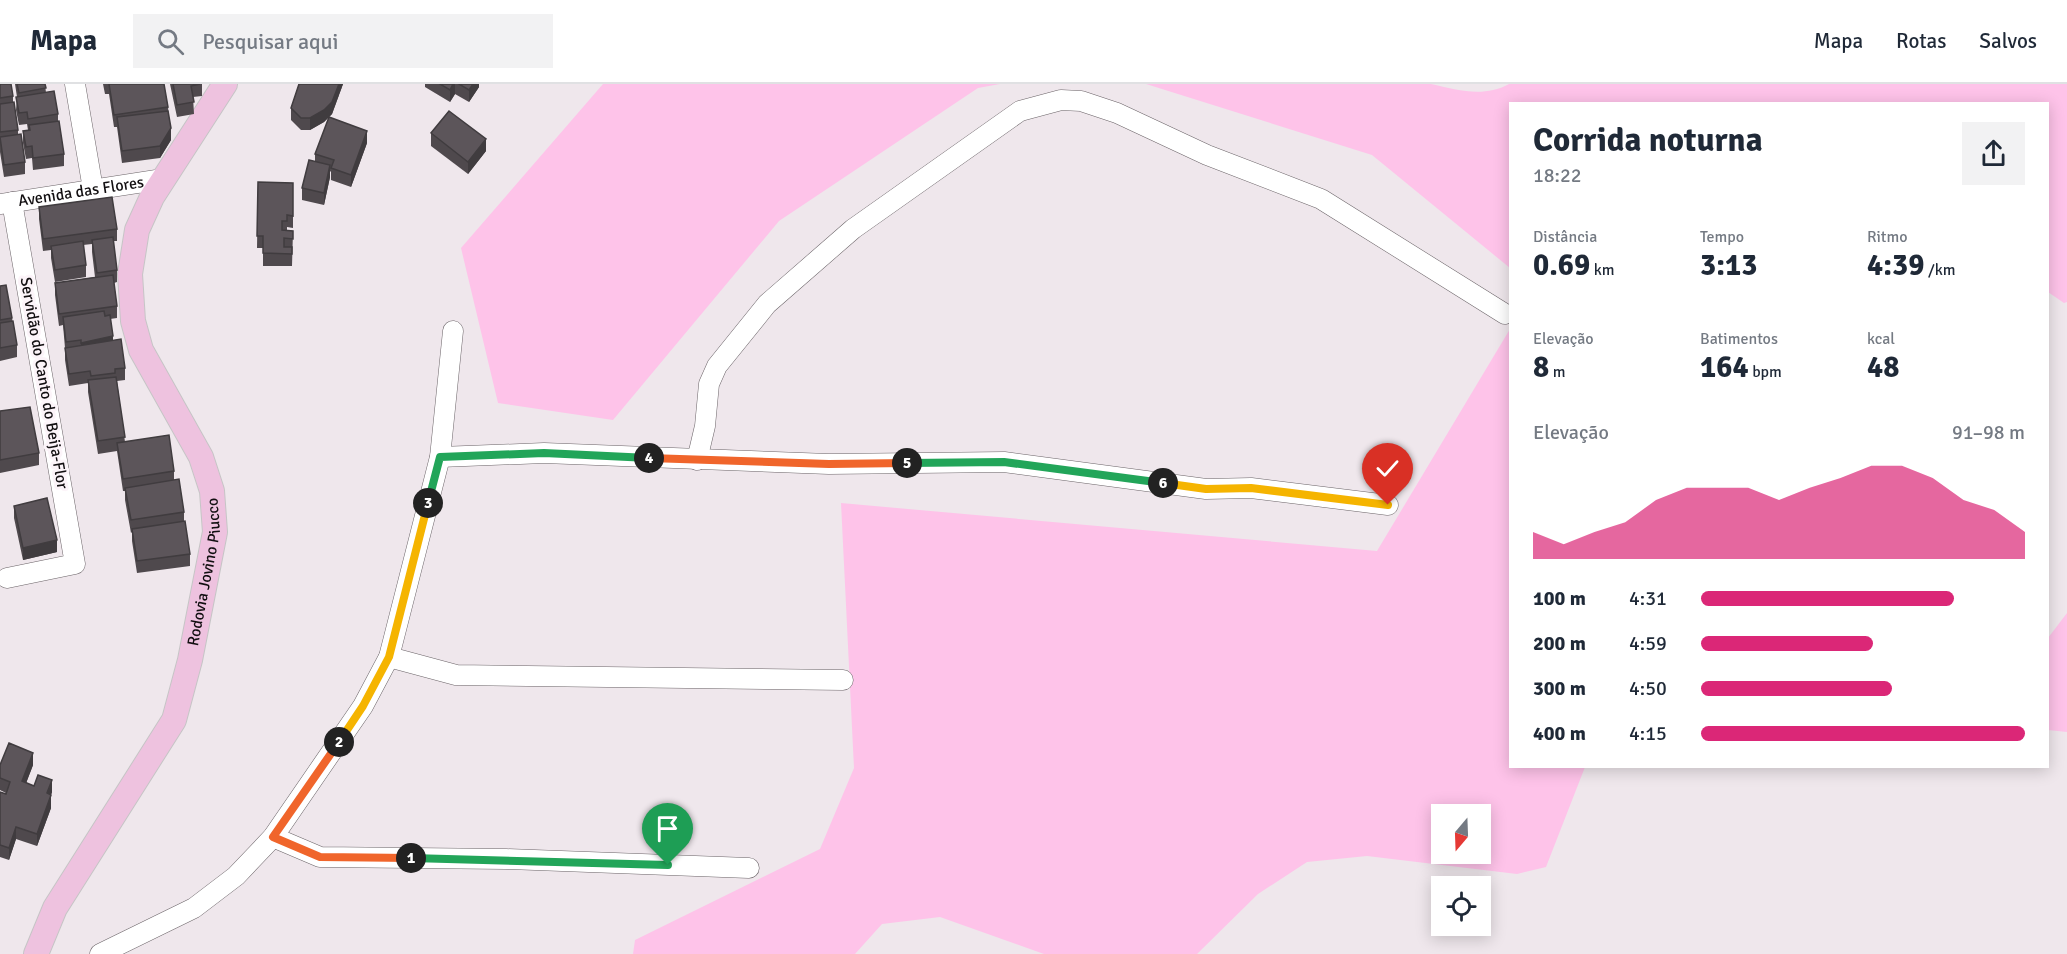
<!DOCTYPE html>
<html lang="pt">
<meta charset="utf-8">
<style>
:root{--surface:#fff;--page:#f2f2f3;--text:#1f2937;--muted:#747a83;--line:#e0e1e3;--accent:#db2777}
body{margin:0;font-family:Signika,sans-serif;background:var(--page);color:var(--text);height:100vh;display:flex;flex-direction:column;font-size:22px;white-space:nowrap}
*{box-sizing:border-box;margin:0}
p{font-size:20px;color:var(--muted)}
.icon{flex:none;width:33px;height:33px;fill:none;stroke:currentColor;stroke-width:2;stroke-linecap:round;stroke-linejoin:round}
.map{position:relative;flex:1;overflow:hidden}
.details{position:absolute;left:1509px;top:18px;width:540px;height:666px;display:flex;flex-direction:column;background:var(--surface);border-radius:0px;box-shadow:0 3px 15px #0003}
.details>*{flex:none}
.needle{width:39px;rotate:199deg}
.fabs{position:absolute;left:1431px;top:720px;display:grid;gap:12px}
.fabs a{display:grid;place-items:center;width:60px;height:60px;border-radius:0px;background:var(--surface);box-shadow:0 3px 15px #0003;font-size:30px}
.pin{position:absolute;display:grid;place-items:center;width:51px;height:51px;color:#fff;margin:-62px -26px;border-radius:50% 50% 50% 0;rotate:-45deg;box-shadow:0 0 6px #0007}
.pin .icon{rotate:45deg}
.km{position:absolute;width:30px;height:30px;margin:-15px;border-radius:50%;background:#222;color:#fff;font-size:16px;line-height:30px;text-align:center}
.round{display:grid;place-items:center;flex:none;width:63px;height:63px;border-radius:0px;background:var(--page)}
.head{display:flex;align-items:center;justify-content:space-between;height:102px;padding:0 24px}
h1{font-size:33px;font-weight:700;line-height:45px}
.figures{display:grid;grid-template-columns:repeat(3,1fr);gap:9px;height:102px;padding:6px 24px}
.figures div{display:grid;align-content:center}
.figures b{font-size:30px;font-weight:700}
.figures small{font-size:16px;font-weight:400}
.figures p{font-size:16px}
.chart{height:168px;padding:12px 24px}
.chart p{display:flex;justify-content:space-between}
.chart svg{width:100%;height:108px;margin-top:6px;fill:var(--accent);opacity:.7}
ul{padding:0 24px;list-style:none;font-size:20px}
li{display:grid;grid-template-columns:96px 72px 1fr;align-items:center;height:45px}
li i{height:15px;border-radius:8px;background:var(--accent)}
header{display:flex;align-items:center;gap:36px;box-sizing:border-box;height:84px;padding:0 30px;background:var(--surface);border-bottom:2px solid var(--line)}
header strong{font-size:28px}
nav{display:flex;gap:33px;margin-inline-start:auto;font-size:21px}
.search{width:420px;height:54px;background:var(--page);display:flex;align-items:center;gap:15px;box-sizing:border-box;padding:0 21px;border-radius:0px;color:var(--muted);font-size:22px}
.map>svg:first-child{display:block}
</style>
<header>
<strong>Mapa</strong>
<div class="search"><svg class="icon" aria-label="search" viewBox="0 0 24 24"><circle cx="10" cy="10" r="6"/><path d="M15 15l6 6"/></svg>Pesquisar aqui</div>
<nav><a>Mapa</a><a>Rotas</a><a>Salvos</a></nav>
</header>
<div class="map">
<svg width="2067" height="870" viewBox="0 0 2067 870">
<rect width="100%" height="100%" fill="#efe7ec"/>
<g fill="#fec3e9" fill-rule="evenodd">
<path d="M603,0H1000L978,4L779,137L613,336L498,319L461,164Z"/>
<path d="M1146,0H1431C1458,6 1483,14 1509,0H2067V218L2064,219L2048,208V20H1510V184L1372,71Z"/>
<path d="M1510,245V682L1585,683L1546,783L1517,790L1367,772L1307,778L1258,810L1197,870H1044L940,833L882,840L855,870H633L635,856L820,765L854,684L841,419L1377,467ZM1442,730H1480V770H1442Z"/>
<path d="M2067,529V648L2048,646V554Z"/>
</g>
<g fill="none" stroke-linecap="round" stroke-linejoin="round">
<defs>
<g id="minor">
<path d="M75,0L93,105"/>
<path id="s1" d="M0,120L163,95"/>
<path d="M440,373L544,369L829,380L1004,378L1206,405L1251,404L1388,421"/>
<path d="M697,376L705,342L709,300L717,282L767,220L853,145L1020,27L1061,16L1081,17L1117,29L1207,71L1321,115L1505,230"/>
<path d="M7,494L75,480L12,118"/>
<path d="M389,573L456,591L843,596"/>
<path d="M273,753L320,773L506,775L749,784"/>
<path d="M100,870L194,824L236,792L273,753L363,622L389,573L440,373L453,247"/>
</g>
<g id="major">
<path id="s2" d="M36,870L55,824L174,636L190,576L215,448L212,407L201,373L141,266L133,237L130,190L137,146L152,113L225,0"/>
</g>
</defs>
<use href="#minor" stroke="#6b6468" stroke-width="21"/>
<use href="#major" stroke="#c6c5c6" stroke-width="26"/>
<use href="#minor" stroke="#fff" stroke-width="20"/>
<use href="#major" stroke="#eec2df" stroke-width="24"/>
</g>
<g fill="#4f494d">
<path d="M0,0L13,12V18L18,46V50L25,78V90L4,93L0,68Z"/>
<path d="M15,0H45L46,9L58,30V37L64,70V82L33,86L32,74L26,75L23,59V47L28,46L27,40L19,41L16,26L17,13Z"/>
<path d="M103,0H164L168,23L171,56L160,74L122,79L117,43H114L109,10H105Z"/>
<path d="M170,0H202V12L193,13L194,30L177,33Z"/>
<path d="M299,0H343L332,30L324,38L310,46H301L291,36V24Z"/>
<path d="M425,0H479V3L469,18L455,10L450,18L425,3Z"/>
<path d="M431,49L486,67L468,90L431,62Z"/>
<path d="M367,59L351,103L331,96V88L330,87V93L324,121L302,116V104L315,77V70Z"/>
<path d="M258,98L293,99V144L287,143V147H293L292,182H263V164H257Z"/>
<path d="M39,123L117,145V157H113L117,186V198L114,199L117,222V234L110,235L113,256L125,284V296L117,297L125,358L174,387V396L184,428V437L190,470V482L137,489L132,457V448L131,449L125,416V407H123L117,367L98,370L88,308V299L69,302L65,276V264L63,241L59,242L55,211V199L95,193L92,168V160L83,161L86,181V193L55,198L51,174V166L43,167L39,135Z"/>
<path d="M0,202L12,234L17,261V273L0,277Z"/>
<path d="M0,327L39,369V381L0,389Z"/>
<path d="M14,422L57,468L23,476L14,434Z"/>
<path d="M0,681H33L26,699L52,708L51,711V724L37,762L16,755L9,776L0,773V708L6,710V709L0,706Z"/>
</g>
<g fill="#403c3f">
<path d="M339,0H343L332,30L324,38L310,46V34Z"/>
<path d="M453,0H455V10L450,18V6Z"/>
<path d="M473,0H479V3L469,18V6Z"/>
<path d="M171,44V56L160,74V62Z"/>
<path d="M367,47V59L351,103V91Z"/>
<path d="M486,55V67L468,90V78Z"/>
<path d="M330,81V93L324,121V109Z"/>
<path d="M113,252V264L81,271V259Z"/>
<path d="M57,456V468L23,476V464Z"/>
<path d="M33,669V681L22,710V697Z"/>
<path d="M52,696V708L47,721V709Z"/>
<path d="M51,711V724L37,762V750Z"/>
<path d="M16,743V755L9,776V764Z"/>
</g>
<g fill="#5c555a" stroke="#403c3f" stroke-width="1.5">
<path d="M0,0H11L13,12L0,14Z"/>
<path d="M17,0H45L46,4L19,9Z"/>
<path d="M109,0H164L168,23L114,31Z"/>
<path d="M173,0H200L191,2L194,18L177,21Z"/>
<path d="M299,0H339L332,18L324,26L310,34H301L291,24Z"/>
<path d="M440,0H453L450,6Z"/>
<path d="M459,0H473L469,6Z"/>
<path d="M54,7L58,30L28,35L27,28L19,29L16,13Z"/>
<path d="M14,18L18,46L0,48V20Z"/>
<path d="M168,27L171,44L160,62L122,67L117,33Z"/>
<path d="M449,27L486,55L468,78L431,49Z"/>
<path d="M329,33L367,47L351,91L331,84L334,76L315,70Z"/>
<path d="M59,37L64,70L33,74L32,62L26,63L23,47L30,46L29,41Z"/>
<path d="M21,50L25,78L4,81L0,53Z"/>
<path d="M309,76L330,81L324,109L302,104Z"/>
<path d="M258,98L293,99V132L287,131V137H282V146L293,147V155L284,154V163H292V170L263,169V152H257Z"/>
<path d="M112,113L117,145L43,155L39,123Z"/>
<path d="M113,153L117,186L97,189L92,156Z"/>
<path d="M83,157L86,181L55,186L51,162Z"/>
<path d="M113,191L117,222L59,230L55,199Z"/>
<path d="M6,201L12,234L0,236V202Z"/>
<path d="M104,227L105,232L110,231L113,252L81,259V256L66,258L63,233Z"/>
<path d="M13,237L17,261L0,264V239Z"/>
<path d="M121,255L125,284L115,285V289L91,292L90,287L69,290L65,264Z"/>
<path d="M116,293L125,353L98,357L88,296Z"/>
<path d="M30,323L39,369L0,376V327Z"/>
<path d="M169,351L174,387L123,395L117,359Z"/>
<path d="M179,395L184,428L131,436L125,404Z"/>
<path d="M47,414L57,456L23,464L14,422Z"/>
<path d="M185,437L190,470L137,477L132,445Z"/>
<path d="M9,659L33,669L22,697L34,702L38,691L52,696L47,709L51,711L37,750L16,743L9,764L0,761V708L6,710L10,698L0,694V681Z"/>
</g>
<g fill="none" stroke-linecap="round" stroke-linejoin="round">
<defs>
<path id="split-1" d="M411,774L668,781"/>
<path id="split-2" d="M339,658L273,753L320,773L411,774"/>
<path id="split-3" d="M339,658L363,622L389,573L428,419"/>
<path id="split-4" d="M428,419L440,373L544,369L649,374"/>
<path id="split-5" d="M649,374L829,380L907,379"/>
<path id="split-6" d="M907,379L1004,378L1163,399"/>
<path id="split-7" d="M1163,399L1206,405L1251,404L1388,421"/>
</defs>
<use href="#split-1" stroke="#fff" stroke-width="12"/>
<use href="#split-2" stroke="#fff" stroke-width="12"/>
<use href="#split-3" stroke="#fff" stroke-width="12"/>
<use href="#split-4" stroke="#fff" stroke-width="12"/>
<use href="#split-5" stroke="#fff" stroke-width="12"/>
<use href="#split-6" stroke="#fff" stroke-width="12"/>
<use href="#split-7" stroke="#fff" stroke-width="12"/>
<use href="#split-1" stroke="#22a559" stroke-width="8"/>
<use href="#split-2" stroke="#f0652b" stroke-width="8"/>
<use href="#split-3" stroke="#f5b400" stroke-width="8"/>
<use href="#split-4" stroke="#22a559" stroke-width="8"/>
<use href="#split-5" stroke="#f0652b" stroke-width="8"/>
<use href="#split-6" stroke="#22a559" stroke-width="8"/>
<use href="#split-7" stroke="#f5b400" stroke-width="8"/>
</g>
<g text-anchor="middle" dominant-baseline="central" stroke-width="6" stroke-linejoin="round" paint-order="stroke">
<g font-size="16" fill="#120f11" stroke="#fcf4f9">
<text stroke="none"><textPath href="#s1" startOffset="82">Avenida das Flores</textPath></text>
<text transform="translate(44 299) rotate(80)">Servidão do Canto do Beija-Flor</text>
<text stroke="none"><textPath href="#s2" startOffset="424">Rodovia Jovino Piucco</textPath></text>
</g>
</g>
</svg>
<div class="fabs">
<a><svg class="needle" viewBox="-14 -14 28 28"><path d="M0-13l5 13h-10z" fill="#e53935"/><path d="M0 13l5-13h-10z" fill="#747a83"/></svg></a>
<a><svg class="icon" aria-label="locate" viewBox="0 0 24 24"><circle cx="12" cy="12" r="6"/><path d="M12 2v4M12 18v4M2 12h4M18 12h4"/></svg></a>
</div>
<div class="pin" style="left:668px;top:781px;background:#1e9e55"><svg class="icon" aria-label="arrive" viewBox="0 0 24 24"><path d="M6 21V4h12l-3 4 3 4H6"/></svg></div>
<div class="pin" style="left:1388px;top:421px;background:#d93025"><svg class="icon" aria-label="check" viewBox="0 0 24 24"><path d="M5 12l5 5 9-10"/></svg></div>
<b class="km" style="left:411px;top:774px">1</b>
<b class="km" style="left:339px;top:658px">2</b>
<b class="km" style="left:428px;top:419px">3</b>
<b class="km" style="left:649px;top:374px">4</b>
<b class="km" style="left:907px;top:379px">5</b>
<b class="km" style="left:1163px;top:399px">6</b>
<section class="details">
<div class="head"><div><h1>Corrida noturna</h1><p>18:22</p></div><a class="round"><svg class="icon" aria-label="share" viewBox="0 0 24 24"><path d="M12 15V3M7 8l5-5 5 5M5 13v7h14v-7"/></svg></a></div>
<div class="figures">
<div><p>Distância</p><b>0.69<small> km</small></b></div>
<div><p>Tempo</p><b>3:13</b></div>
<div><p>Ritmo</p><b>4:39<small> /km</small></b></div>
</div>
<div class="figures">
<div><p>Elevação</p><b>8<small> m</small></b></div>
<div><p>Batimentos</p><b>164<small> bpm</small></b></div>
<div><p>kcal</p><b>48</b></div>
</div>
<div class="chart"><p><span>Elevação</span>91–98 m</p>
<svg viewBox="0 0 160 44" preserveAspectRatio="none"><path d="M0 44V33L10 38L20 33L30 29L40 20L50 15L60 15L70 15L80 20L90 15L100 11L110 6L120 6L130 11L140 20L150 24L160 33V44z"/></svg>
</div>
<ul>
<li><b>100 m</b>4:31<i style="width:78%"></i></li>
<li><b>200 m</b>4:59<i style="width:53%"></i></li>
<li><b>300 m</b>4:50<i style="width:59%"></i></li>
<li><b>400 m</b>4:15<i style="width:100%"></i></li>
</ul>
</section>
</div>
